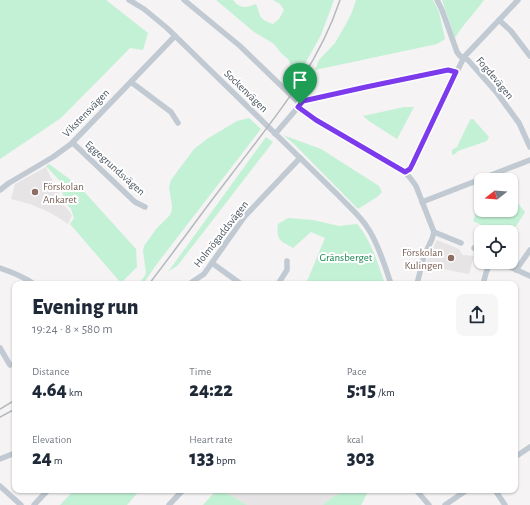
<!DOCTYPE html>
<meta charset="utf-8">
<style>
:root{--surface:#fff;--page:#f6f6f7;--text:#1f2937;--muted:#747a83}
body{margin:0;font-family:"Alegreya Sans",sans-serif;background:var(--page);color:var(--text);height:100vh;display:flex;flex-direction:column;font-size:15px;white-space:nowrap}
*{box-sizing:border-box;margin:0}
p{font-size:13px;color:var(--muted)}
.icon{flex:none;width:22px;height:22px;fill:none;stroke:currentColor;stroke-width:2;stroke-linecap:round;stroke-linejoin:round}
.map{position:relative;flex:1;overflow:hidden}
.panel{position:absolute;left:12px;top:281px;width:506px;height:212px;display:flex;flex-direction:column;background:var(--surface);border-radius:8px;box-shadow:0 1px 3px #0004}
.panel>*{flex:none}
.needle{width:26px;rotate:253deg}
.controls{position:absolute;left:474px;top:173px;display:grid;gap:8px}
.controls a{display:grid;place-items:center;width:44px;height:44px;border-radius:8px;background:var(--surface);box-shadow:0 1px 3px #0004;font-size:20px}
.pin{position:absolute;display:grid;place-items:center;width:34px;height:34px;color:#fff;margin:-41px -17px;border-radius:50% 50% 50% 0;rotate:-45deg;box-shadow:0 0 4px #0007}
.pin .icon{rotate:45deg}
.round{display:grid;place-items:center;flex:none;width:42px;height:42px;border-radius:8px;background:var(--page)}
.headline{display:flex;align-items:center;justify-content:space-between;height:68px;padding:0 20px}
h1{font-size:22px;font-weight:800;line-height:30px}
.figures{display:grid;grid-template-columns:repeat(3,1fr);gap:6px;height:68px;padding:4px 20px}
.figures div{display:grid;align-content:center}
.figures b{font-size:20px;font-weight:800}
.figures small{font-size:11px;font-weight:400}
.figures p{font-size:11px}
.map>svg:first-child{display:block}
</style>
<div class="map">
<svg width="530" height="505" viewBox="0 0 530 505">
<rect width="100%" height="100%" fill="#f5f3f3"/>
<g fill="#e6e4e5">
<path d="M46,167L64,205L72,215L68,224L51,213L30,204L11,199L15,184Z"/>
<path d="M437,240L459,249L461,253L463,255L474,256L469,274L426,266L427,260Z"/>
<path d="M221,490H345L330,499L323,505H247Z"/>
</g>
<g fill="#c3f1d5">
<path d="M0,0H106L148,33L143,50L130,48L61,118L0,159Z"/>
<path d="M216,0H233C240,9 246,8 256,4C261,16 258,19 273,24L279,19L284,10L280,4L273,0H334L321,35L307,60L305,66L291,88L290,84L293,72L291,65L288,59L281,53L274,44L254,32Z"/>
<path d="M356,0H433L439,12L445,39L437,44L315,70L319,60L335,43L346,24L352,12Z"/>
<path d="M442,0H484C475,13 463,24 455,38Z"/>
<path d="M404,107H414L397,139L369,121L363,116Z"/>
<path d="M249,118L261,129L156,265L143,284H139L144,277L146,273L143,251L144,246L156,229L170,215L172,210V206L169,187L171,180L194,149L207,139L237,121Z"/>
<path d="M471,119H473L489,137L487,141L458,151L455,154L452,155V150L457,147L469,122Z"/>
<path d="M283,135L321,149L379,186L382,192L377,197L358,209L294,144Z"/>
<path d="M266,137L273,142L178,265L168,272Z"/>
<path d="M49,164L79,186L136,249L137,267L121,283L70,224L74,218L71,209L65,202L59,180L46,166Z"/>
<path d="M511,197H513L525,212L511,234V232H496L473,221L479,205L481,204V210H511Z"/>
<path d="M288,218L313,220L339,226L357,224C371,240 378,264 385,284H304L308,279L325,238L311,232L293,248C280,241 276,240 278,224Z"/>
<path d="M74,490H140L127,505H60Z"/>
<path d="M219,490H221L247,505H203L213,494Z"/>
<path d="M345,490H369L361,505H323L330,499Z"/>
</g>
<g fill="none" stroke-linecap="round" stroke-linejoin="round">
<g stroke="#c1cad2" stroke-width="5.5">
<path d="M129,0L144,9L167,28L338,195C348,206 361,216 369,230C379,246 385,266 391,284"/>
<path d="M184,0L240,46L300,104L303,101L366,87L448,70L456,72"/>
<path d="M437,0L442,10L457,52L460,56L468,60L497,93L519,123L530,147"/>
<path d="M499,20L511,31L530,56"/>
<path d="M131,82L171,112L178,123"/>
<path d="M298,107L316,120L405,172L411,179L416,186L434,232L432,239L424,256L417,284"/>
<path d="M275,134L300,105"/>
<path d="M73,143L135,202L145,207"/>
<path d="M405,172L410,169L413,163L464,57L518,0"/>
<path d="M0,190L9,183L53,157L71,144L175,36"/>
<path d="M422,202L530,160"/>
<path d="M434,232L461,243"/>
<path d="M474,248L481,252"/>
<path d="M499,262L530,276"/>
<path d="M212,263L241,284"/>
<path d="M0,268C12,272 23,276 34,284"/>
<path d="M516,270L530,250"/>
<path d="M189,284L204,274L245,216L300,158"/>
<path d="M278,284L287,270V261"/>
<path d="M483,284L486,273L490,262"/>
<path d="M0,348L10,365"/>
<path d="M515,457L530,447"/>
<path d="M0,459L15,453"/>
<path d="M0,486L21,505"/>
<path d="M416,490L429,505"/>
<path d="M495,490L505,505"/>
<path d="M34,505L48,490"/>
<path d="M169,505L183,490"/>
<path d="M445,505L467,490"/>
</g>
<g stroke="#b5b8bd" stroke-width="1.5">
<path d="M149,284C177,248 203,211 231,175C274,118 317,69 340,0"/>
<path d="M0,409L15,400"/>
<path d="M0,417L15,409"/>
</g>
</g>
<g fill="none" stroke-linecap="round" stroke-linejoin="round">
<defs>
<path id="route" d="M448,70L456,72L413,163L410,169L405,172L316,120L298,107L303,101L366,87Z"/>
</defs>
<use href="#route" stroke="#fff" stroke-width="8"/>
<use href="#route" stroke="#7c3aed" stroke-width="5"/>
</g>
<g fill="#8d6e63" stroke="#fff" stroke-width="1.5">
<circle cx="35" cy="192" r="4"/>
<circle cx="451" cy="258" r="4"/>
</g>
<g text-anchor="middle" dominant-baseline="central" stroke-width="4" stroke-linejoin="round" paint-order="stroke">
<g font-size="11" fill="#4a5661" stroke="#fff">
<text transform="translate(495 78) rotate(50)">Fogdevägen</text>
<text transform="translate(246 91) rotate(44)">Sockenvägen</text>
<text transform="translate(86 113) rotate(-46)">Vikstensvägen</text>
<text transform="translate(115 168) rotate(42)">Eggegrundsvägen</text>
<text transform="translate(221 234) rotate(-52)">Holmögaddsvägen</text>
</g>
<g font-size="11" fill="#785e54" stroke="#fff" text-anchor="start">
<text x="43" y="186">Förskolan<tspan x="43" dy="13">Ankaret</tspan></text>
<text x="443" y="252" text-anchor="end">Förskolan<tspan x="443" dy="13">Kulingen</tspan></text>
</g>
<g font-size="11" fill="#17864f" stroke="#fff">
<text x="346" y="257">Gränsberget</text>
</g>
</g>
</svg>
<div class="controls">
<a><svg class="needle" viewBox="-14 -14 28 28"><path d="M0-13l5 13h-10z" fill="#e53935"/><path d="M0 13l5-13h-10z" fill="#747a83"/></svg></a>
<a><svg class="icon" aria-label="locate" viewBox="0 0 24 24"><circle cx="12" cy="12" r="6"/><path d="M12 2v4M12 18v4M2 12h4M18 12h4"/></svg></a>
</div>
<div class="pin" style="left:300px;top:104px;background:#1e9e55"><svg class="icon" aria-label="arrive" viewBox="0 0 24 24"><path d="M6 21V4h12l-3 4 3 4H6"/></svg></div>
<section class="panel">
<div class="headline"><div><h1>Evening run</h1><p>19:24 · 8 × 580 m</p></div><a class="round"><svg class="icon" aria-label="share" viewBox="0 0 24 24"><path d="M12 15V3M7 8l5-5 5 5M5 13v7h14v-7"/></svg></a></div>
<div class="figures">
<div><p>Distance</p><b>4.64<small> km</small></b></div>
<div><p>Time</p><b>24:22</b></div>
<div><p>Pace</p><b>5:15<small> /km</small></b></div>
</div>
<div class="figures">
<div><p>Elevation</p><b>24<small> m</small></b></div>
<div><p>Heart rate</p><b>133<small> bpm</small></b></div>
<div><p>kcal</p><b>303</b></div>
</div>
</section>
</div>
